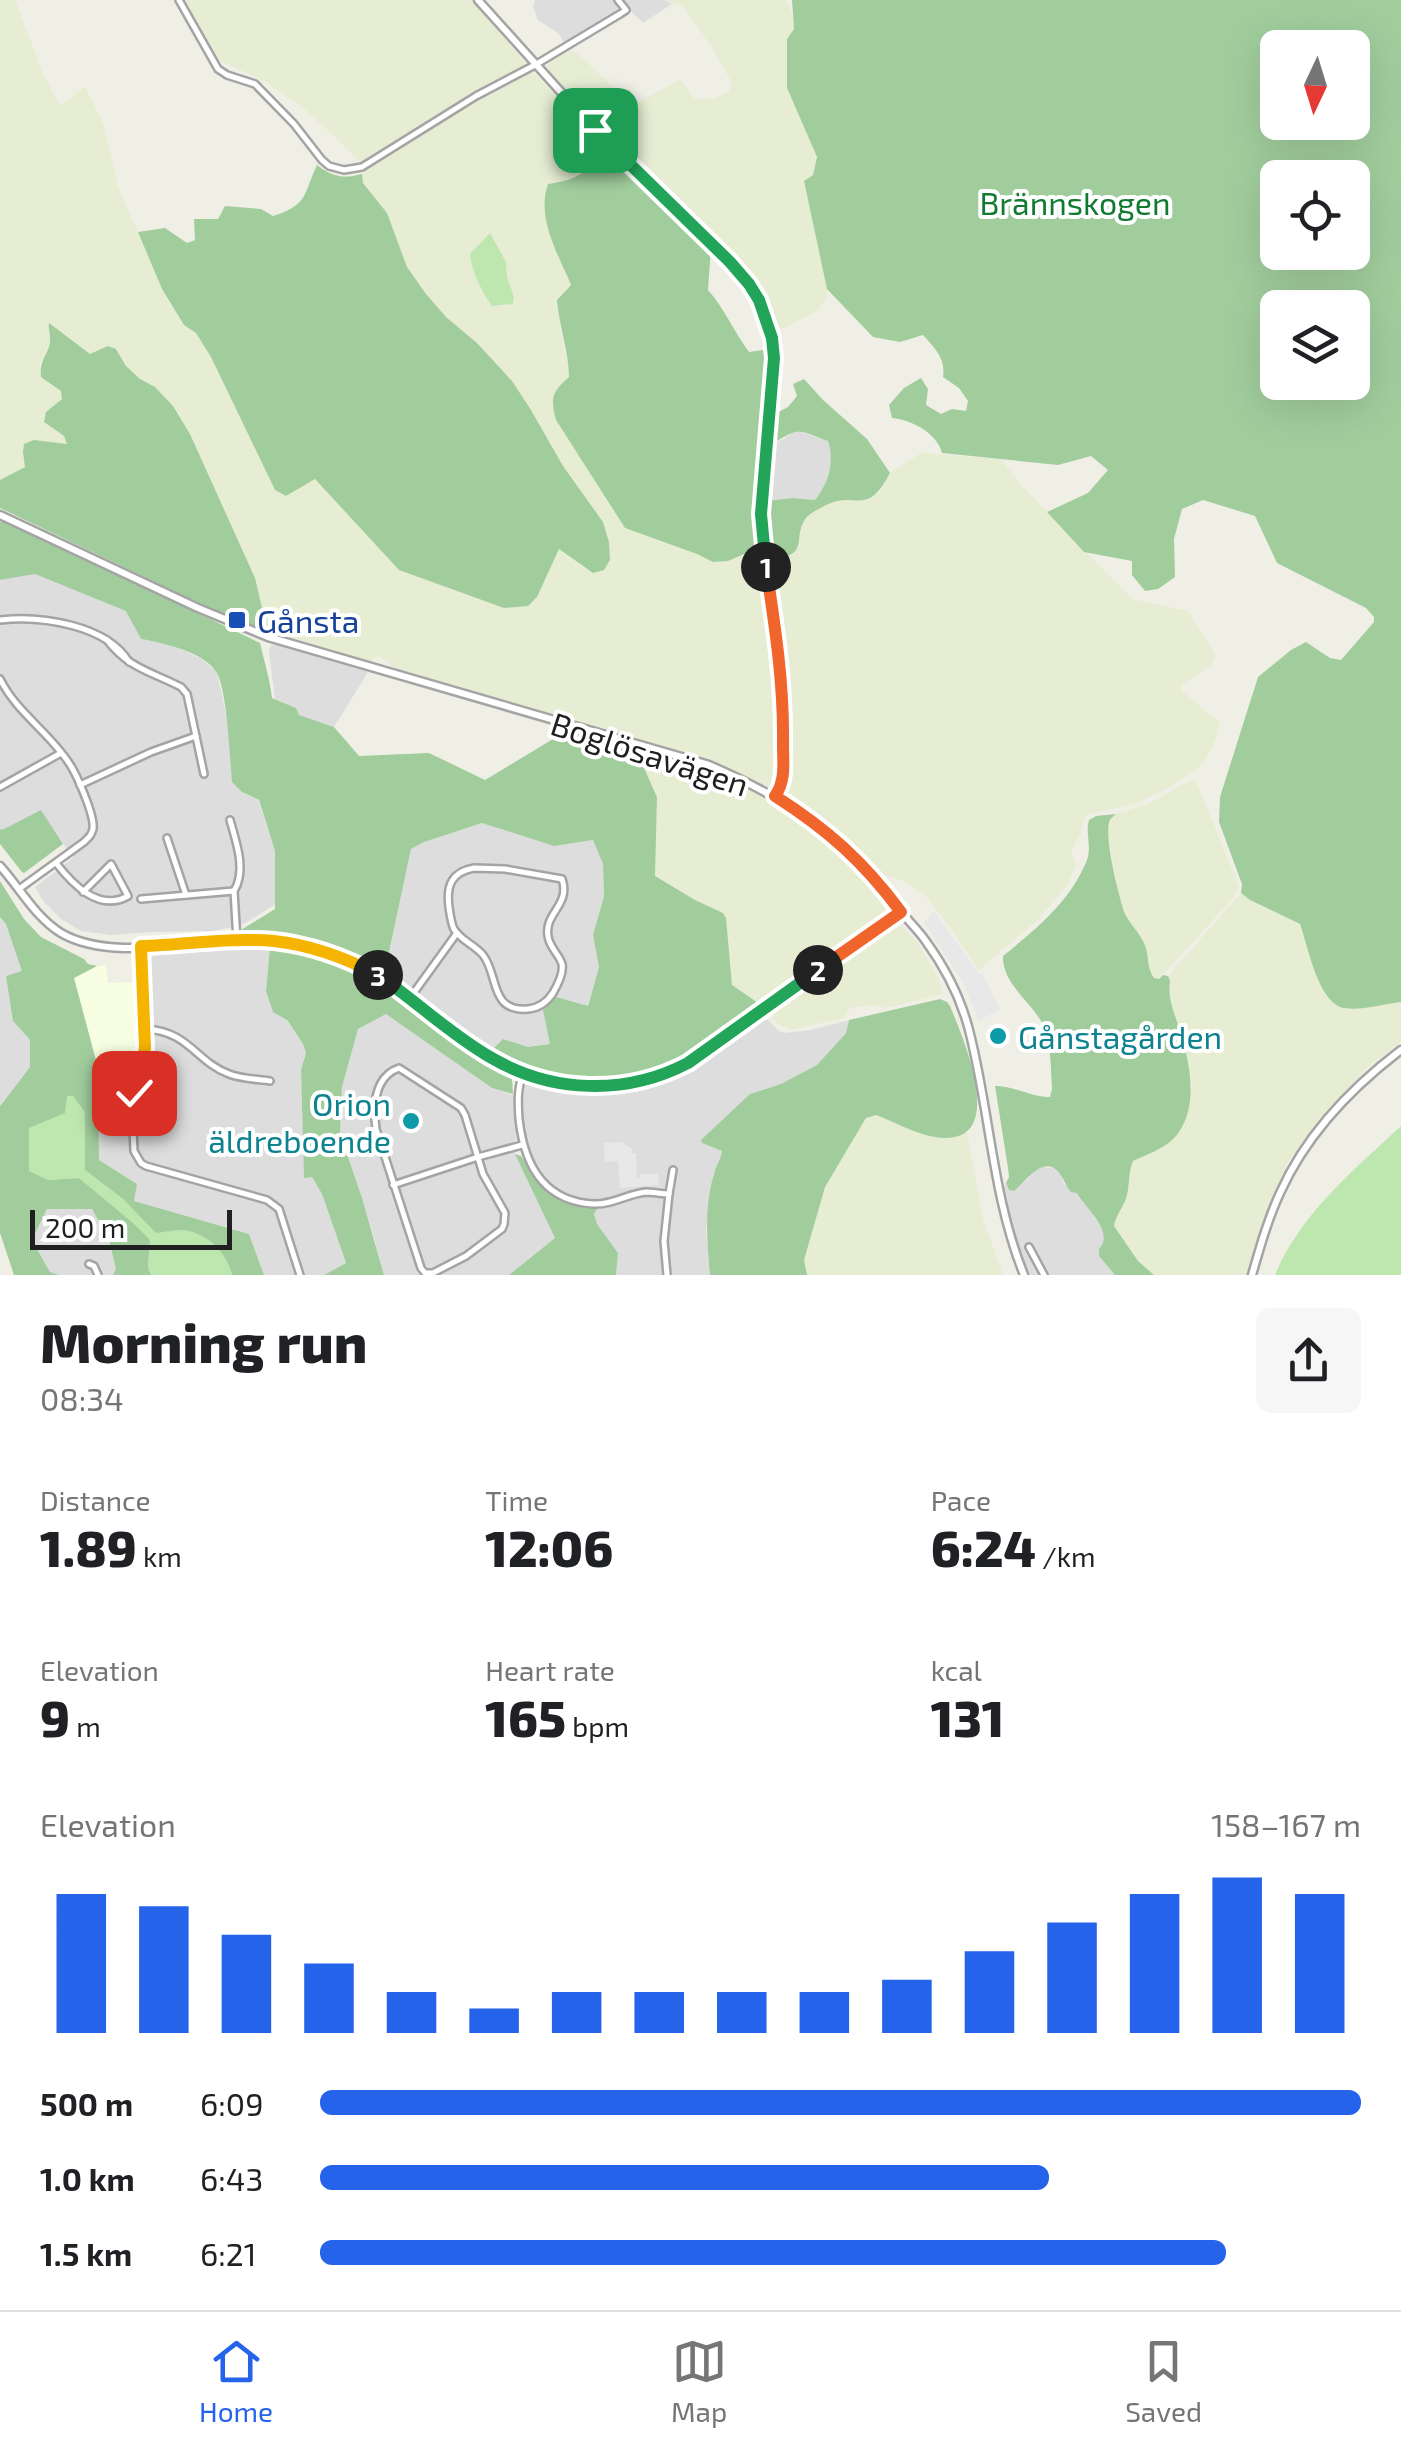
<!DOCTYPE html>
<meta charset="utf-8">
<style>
:root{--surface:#fff;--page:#f6f6f6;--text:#202124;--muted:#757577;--line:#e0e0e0;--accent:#2563eb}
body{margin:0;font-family:"Exo 2",sans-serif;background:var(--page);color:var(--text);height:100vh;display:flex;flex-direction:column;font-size:38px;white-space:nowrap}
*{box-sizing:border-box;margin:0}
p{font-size:32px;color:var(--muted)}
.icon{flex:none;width:55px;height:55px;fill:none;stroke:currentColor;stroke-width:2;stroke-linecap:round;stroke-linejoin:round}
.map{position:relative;height:1275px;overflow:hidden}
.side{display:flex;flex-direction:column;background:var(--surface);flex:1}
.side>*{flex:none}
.needle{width:65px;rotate:184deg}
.controls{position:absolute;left:1260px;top:30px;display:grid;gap:20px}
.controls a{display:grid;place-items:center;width:110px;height:110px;border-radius:15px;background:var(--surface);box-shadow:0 10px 40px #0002;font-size:50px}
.scale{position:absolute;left:30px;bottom:25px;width:202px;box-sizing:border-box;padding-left:10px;border:5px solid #202020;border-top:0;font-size:28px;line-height:35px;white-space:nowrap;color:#202020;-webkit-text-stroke:8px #fff;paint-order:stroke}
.pin{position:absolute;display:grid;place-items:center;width:85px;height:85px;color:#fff;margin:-42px;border-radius:20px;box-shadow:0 5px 15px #0006}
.km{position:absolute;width:50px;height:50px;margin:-25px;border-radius:50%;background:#222;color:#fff;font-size:28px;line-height:50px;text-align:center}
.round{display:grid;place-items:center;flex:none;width:105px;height:105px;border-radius:15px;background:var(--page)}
.headline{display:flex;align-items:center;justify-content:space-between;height:170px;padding:0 40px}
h1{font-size:55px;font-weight:800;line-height:75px}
.stats{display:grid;grid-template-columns:repeat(3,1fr);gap:15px;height:170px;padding:10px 40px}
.stats div{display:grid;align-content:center}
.stats b{font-size:50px;font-weight:800}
.stats small{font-size:28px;font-weight:400}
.stats p{font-size:28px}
.chart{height:280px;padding:20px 40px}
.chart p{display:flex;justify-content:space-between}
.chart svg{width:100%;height:180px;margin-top:10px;stroke:var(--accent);stroke-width:6}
ul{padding:0 40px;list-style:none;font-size:32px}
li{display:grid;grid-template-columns:160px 120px 1fr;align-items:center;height:75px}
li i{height:25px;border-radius:12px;background:var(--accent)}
.dock{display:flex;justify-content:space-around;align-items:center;height:140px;border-top:2px solid var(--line);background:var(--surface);font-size:28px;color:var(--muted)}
.dock a{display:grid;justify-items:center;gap:5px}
.dock .active{color:var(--accent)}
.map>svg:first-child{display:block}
</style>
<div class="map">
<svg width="1401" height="1275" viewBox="0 0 1401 1275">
<rect width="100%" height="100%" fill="#f0efe6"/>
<g fill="#ddd">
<path d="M535,0H664L672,4L643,23L628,9L620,11L564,43L558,33L538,20L533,6Z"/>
<path d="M793,432H801L828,441L831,451V464L823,490L815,500L793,498L765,501L771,443L784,439Z"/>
<path d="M35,574L127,611L141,639L168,644L200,658L217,672L242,792L258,800L275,851L276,904L247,922L234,927L212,931L151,932L111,935L81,931L61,919L43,901L35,887L73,858L41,811L2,831L0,829V580Z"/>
<path d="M276,644L368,672L334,727L299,715L296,708L275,699L269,652L271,645Z"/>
<path d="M482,823L554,846L593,840L603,864L604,896L593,935L599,967L587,1007L550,1044L528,1047L503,1039L491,1051L380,971L389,952L411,849L424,842Z"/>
<path d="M0,917L6,924L23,971L13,1021L30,1040V1067L0,1105Z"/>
<path d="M237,946H270L266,991L303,1044L306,1053L301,1070L304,1177H312L322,1194L346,1263L324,1275H264L249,1234L134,1201L137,1184L99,1160L98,1068L134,1079L149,1080L151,1033L148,960L153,956L154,952Z"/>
<path d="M386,1013L492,1088L513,1095L517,1139L511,1144L555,1238L509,1275H384L374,1237L340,1134L342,1087L358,1029Z"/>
<path d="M764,1020H768L779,1031L785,1033L811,1030L849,1020L846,1033L817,1065L781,1084L750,1094L702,1143L722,1151L723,1157L714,1172L706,1230L710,1275H616L618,1253L597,1224L594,1214L597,1205L577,1202L544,1184L530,1165L524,1132L522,1090L525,1085L532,1082L583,1090H609L644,1084L669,1077L718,1053Z"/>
<path d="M1041,1167L1053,1168L1061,1175L1064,1184L1077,1192L1102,1228L1106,1236L1099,1256L1115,1275H1028L1015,1241L1002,1189L1006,1183L1009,1190L1027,1180L1032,1173Z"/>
<path d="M47,1209H92L109,1240L117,1270L113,1275H59L51,1273L32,1240Z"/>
</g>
<path fill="#f7fee1" d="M106,965L108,983L138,982L139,1014L135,1023L140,1051L127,1061L126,1072L97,1064L74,978L97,966Z"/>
<g fill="#e6edd3" fill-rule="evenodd">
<path d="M0,0H15L42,71L60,106L85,86L104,126L118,186L162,289L184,325L196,333L211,357L275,490L286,496L315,478L399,570L504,608L528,606L537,597L559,549L585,569L603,570L610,560L609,542L603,522L563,466L531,410L477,343L446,317L426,294L407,267L387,213L361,179L362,174L367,169L478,99L525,75L532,73L537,76L605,151L592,167L578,177L567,182L547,226L571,285L559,296L560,330L570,369L569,376L558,387L562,430L589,469L625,528L697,554L714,562L728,561L758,548L778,677L780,778L778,783L772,788L710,761L395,671L388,661L379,656L368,662L268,633L255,578L190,434L155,387L140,379L126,366L116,349L90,355L48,330L50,338L47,353L40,364L41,377L61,391L62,399L54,430L64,436L68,444L49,442L23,452L26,466L0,480ZM490,234L505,262L507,277L514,297L513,304L506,306H498L480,288L471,263Z"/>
<path d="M183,0H471L526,63L522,69L476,92L362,163L306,110L266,82L217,59Z"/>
<path d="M664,0H786L793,16L794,29L787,39V88L817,157L813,175L804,182L827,289V299L816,311L785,328L779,327L752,280L732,257L615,144L547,72L549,61L568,49L579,55L633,105L679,80L683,83L695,99H714L729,91L732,83L711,46L683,6Z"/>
<path d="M921,453L1001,459L1021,485L1132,599L1188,611L1216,656L1212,664L1181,686V690L1220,723L1216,739L1203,764L1172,786L1135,804L1088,814L1084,818L1080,835L1071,851L1076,865L1067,885L1039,919L979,970L949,926L925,895L905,881L881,874L839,835L794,802L787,791L786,677L769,552L777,559L799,546L801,529L806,517L832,501L847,498L858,501L880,493L890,473Z"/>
<path d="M635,748L662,755L742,784L790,810L833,842L858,866L882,894L885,900V910L862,932L761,1005L732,985L726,918L723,913L695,900L655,876L657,797Z"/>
<path d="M1193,779L1196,781L1239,887L1232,899L1159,979L1154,978L1150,972L1149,959L1127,918L1118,894L1108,831L1111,819L1116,814L1150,803Z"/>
<path d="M1241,893L1250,900L1300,924L1307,945L1345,1009L1401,1002V1042L1370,1065L1326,1111L1286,1165L1265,1218L1248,1275H1154L1138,1261L1114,1227L1117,1213L1125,1202L1129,1187L1128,1173L1133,1161L1179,1132L1189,1102L1192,1087L1189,1068L1182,1035L1172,1008L1169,990L1170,981L1168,976Z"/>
<path d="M893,924L902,926L918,944L938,977L943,994L886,1008L876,1005L856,1007L849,1009L844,1018L790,1030L777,1023L773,1016L774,1009L880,931Z"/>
<path d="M876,1114L935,1137H951L967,1132L983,1219L1003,1275H807L803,1260L825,1187L866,1118Z"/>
</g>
<g fill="#bee7af">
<path d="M490,233L506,262L507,277L514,297L513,304L492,306C481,290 472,273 470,254Z"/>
<path d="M67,1096H74L85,1111V1170L123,1199L156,1232C166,1232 179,1229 188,1231C210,1236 227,1254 232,1275H151L148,1267L150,1240L79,1178L48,1180L29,1172V1128Z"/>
<path d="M1401,1126V1275H1275C1300,1214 1354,1170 1401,1126Z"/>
</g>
<g fill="#a1cd9d" fill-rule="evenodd">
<path d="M792,0H1401V1002C1385,1004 1359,1011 1344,1008C1318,1003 1308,946 1300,924L1250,900L1241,893L1242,884L1219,822L1220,797L1258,677L1291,650L1306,642L1330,658L1341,660L1374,622V617L1366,608L1277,563L1255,516L1203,500L1182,509L1174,539L1175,577L1158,589L1145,591L1132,575V561L1084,552L1047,512L1088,493L1108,470L1091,456L1058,465L942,453C937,433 912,420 892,418L889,405L904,388L921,378L928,389L926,405L941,414L952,409L966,411L968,401L959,388L943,377C946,359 935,348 923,335L900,342L873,337L827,289L804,181L813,175L817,157L787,88V39L794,29ZM1278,48H1352V122H1278ZM1278,178H1352V252H1278ZM1278,308H1352V382H1278Z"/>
<path d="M605,151L637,178L711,248L708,290C725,309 734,332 749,352L769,349L759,481L758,548L728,561L713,562L697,554L625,528L556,420C550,397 552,392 569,377C569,352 559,326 557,300L571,285C558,253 536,219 548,184C577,180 586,173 605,151Z"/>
<path d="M317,165C333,177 343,179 362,174L363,183L387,213L407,267L426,294L446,317L477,343L512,381L531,410L563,466L603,522L609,542L610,560L604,570L593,573L559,549L537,597L528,606L504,608L399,570L315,479L286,496L275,490L211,357L196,333L184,325L162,289L138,232L165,228L187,243L195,240L194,219H218L225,206L261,209L273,216C308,205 303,195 317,165Z"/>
<path d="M49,323L90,354L108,346L116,349L126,366L140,379L155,387L173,406L190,434L255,578L268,633L201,604L0,508V480L25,467L23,452L24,444L34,440L67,444L64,436L44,422L46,412L62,399L61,391L41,377C39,358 50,354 50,339C50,333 48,328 49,323Z"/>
<path d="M804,379L823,400L867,439L890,473C865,521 856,486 819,509C816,510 807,516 806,518C792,537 810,553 777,559C762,545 764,521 765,501L793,498L815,500C828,484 835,462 828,441C819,438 804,430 795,432C787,434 779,441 771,443L775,414L788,407L797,396L793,384Z"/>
<path d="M3,520L260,643C264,661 270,679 272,698L296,708L299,715L334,727L359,756L429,753L485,780L558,736L563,728L635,748L657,797L655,876L695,900L723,913L726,918L732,985L761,1005C732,1027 704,1052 671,1067C614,1094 543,1084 491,1051L503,1039L528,1047L550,1044L543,1010L556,997L588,1006L599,967L593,935L604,896L603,864L593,840L554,846L482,823L424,842L411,849L389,952L380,971C333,947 295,938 242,936L241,930L275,909V851L259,800L242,792L232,782C230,758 227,691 217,673C205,652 163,643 141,639L126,611L35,574L0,580V522Z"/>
<path d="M41,810L63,844L24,873L22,872L0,844V829L2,830Z"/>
<path d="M1116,814C1114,816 1112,817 1110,820C1103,834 1119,898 1125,914C1130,924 1138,931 1143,941C1150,953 1146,968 1154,978L1159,979L1163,975L1168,976L1170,981C1167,1000 1176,1016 1181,1034C1190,1064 1198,1104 1179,1132C1169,1147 1148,1154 1133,1161C1128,1173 1130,1183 1127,1195C1124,1207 1116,1214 1114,1226L1138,1261L1154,1275H1115L1099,1256V1249C1115,1232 1086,1209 1077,1193L1071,1192C1067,1188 1065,1182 1062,1177C1046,1151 1028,1179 1014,1191L1009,1190L1006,1183L1009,1177L1008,1168L995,1086C1015,1086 1031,1097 1050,1097L1052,1089C1051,1071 1051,1049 1046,1032C1037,1004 1002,987 1003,956C1037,928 1070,902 1087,860C1092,846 1085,833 1089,820L1096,816Z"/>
<path d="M0,881L24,919L41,937L84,959L88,964L97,966L74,978L98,1068L99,1160L137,1184L134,1201L249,1234L264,1275H232C227,1254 210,1236 188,1231C179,1229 166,1232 156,1233L123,1199L85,1170V1112L73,1096H67L65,1113L29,1128V1171L48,1180L79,1178L133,1223L150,1240L148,1267L151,1275H113L116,1269L109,1240L92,1209H47L32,1240L50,1272L59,1275H14L0,1233V1106L30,1067V1040L13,1021L6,976L22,971L6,924L0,917Z"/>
<path d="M270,946C295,949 322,953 346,963C389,982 425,1015 462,1043C473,1051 502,1065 508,1072C514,1078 512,1087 513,1094L492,1088L386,1014L358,1029L342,1087L340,1134L362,1198L384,1275H324L346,1263L322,1194L312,1177L304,1178L301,1070L306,1053L303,1044L287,1020L273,1012L266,991Z"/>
<path d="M940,999L947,1002L950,1006C964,1040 1011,1149 935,1137C915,1134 895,1122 876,1115L866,1118L825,1187L804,1260L807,1275H710C707,1242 704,1207 714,1174C716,1165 721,1160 722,1151L702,1143L701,1140L750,1094L781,1084L817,1065L846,1033L849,1020Z"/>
<path d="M515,1154L521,1156C542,1190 556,1203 597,1209L594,1214L597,1224L618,1253L616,1275H509L555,1238Z"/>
</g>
<g fill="#e8e8e8">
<path d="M934,911L978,973H982L1000,1009L979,1021L963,982L924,922Z"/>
<path d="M621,1142L633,1149L632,1153H636L637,1179L640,1178L641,1174H658L659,1185L620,1188L618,1161L605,1162L604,1143Z"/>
</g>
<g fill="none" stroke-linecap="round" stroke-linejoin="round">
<defs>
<g id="minor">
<path d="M179,0L218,69L227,75L255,84L294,124L322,160L329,166L344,170L362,167L476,96L535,65L620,14L626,10L618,0"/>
<path d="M0,620C40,615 107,625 129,662"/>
<path d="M107,640C128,668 152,672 181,687L187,694L204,774"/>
<path d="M0,679C17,713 49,732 69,763C77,775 95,816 93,829C91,836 89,837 84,842L19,889"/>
<path d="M80,785L151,752L196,736"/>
<path d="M0,787L61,753"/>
<path d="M230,820C236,842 247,870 234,891"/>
<path d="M167,838L186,895"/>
<path d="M56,863C73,885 99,912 128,896L111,864L83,892"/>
<path d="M474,868L505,869L562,879C571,905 544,913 548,936C549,947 559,954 562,964C564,973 557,986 553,993C547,1002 539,1008 528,1009C489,1012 499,975 483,955C475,945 460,940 454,929C451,923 450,914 449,907C446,885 452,872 474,868Z"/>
<path d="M141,899L234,891L237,941"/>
<path d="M141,947L145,1048L132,1108L134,1151L141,1163L146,1166L267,1200L279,1209L300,1275"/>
<path d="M410,998L457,933"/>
<path d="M145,1029C189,1031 195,1061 229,1074C242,1079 257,1079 270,1081"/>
<path d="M399,1068L461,1108L465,1115L483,1174L505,1213L504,1224L502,1229L466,1256L433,1273H425L421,1268L376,1129C373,1106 374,1077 399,1068Z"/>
<path d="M523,1074C517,1089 518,1103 519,1119C524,1164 543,1201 593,1204C612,1205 627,1194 646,1192C653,1192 662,1194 669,1194L664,1241L667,1275"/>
<path d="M393,1185L478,1157L522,1145"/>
<path d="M669,1194L673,1170"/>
<path d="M1029,1247L1044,1275"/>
<path d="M89,1264L94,1266L98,1275"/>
</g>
<g id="tertiary">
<path d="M478,0L595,130L731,262L749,284L759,300L772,338L774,358L761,514V536L781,673L783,780L775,796"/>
<path d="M0,515L198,608L268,637L709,765C771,792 827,824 873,875C883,886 891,899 901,911C908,921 918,930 925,940C944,966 961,999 969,1030C990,1111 992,1196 1024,1275"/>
<path d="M0,866C20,888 35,917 61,933C107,960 183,943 234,941C265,940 295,943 325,952C380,969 420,1008 466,1041C532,1090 614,1101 688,1063L901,912"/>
<path d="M1252,1275C1260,1247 1268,1219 1280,1193C1306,1135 1351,1088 1401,1050"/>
</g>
</defs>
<use href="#minor" stroke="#a4a4a4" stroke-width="10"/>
<use href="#tertiary" stroke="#a4a4a4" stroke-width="11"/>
<use href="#minor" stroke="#fff" stroke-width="5"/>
<use href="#tertiary" stroke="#fff" stroke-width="6"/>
</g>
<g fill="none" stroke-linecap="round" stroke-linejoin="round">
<defs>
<path id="split-1" d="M595,130L730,262L749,284L759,300L772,338L774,358L761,514L766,567"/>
<path id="split-2" d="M766,567C775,626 784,684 783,744C783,762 786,781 775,796C828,830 863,861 901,912L818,970"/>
<path id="split-3" d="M378,975C416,1001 450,1034 490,1057C551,1093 625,1096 688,1063L818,970"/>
<path id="split-4" d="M134,1093L145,1048L141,946C185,945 230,937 274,941C311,945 346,958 378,975"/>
</defs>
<use href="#split-1" stroke="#fff" stroke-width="20"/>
<use href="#split-2" stroke="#fff" stroke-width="20"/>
<use href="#split-3" stroke="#fff" stroke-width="20"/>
<use href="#split-4" stroke="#fff" stroke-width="20"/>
<use href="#split-1" stroke="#22a559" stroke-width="12"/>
<use href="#split-2" stroke="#f0652b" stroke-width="12"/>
<use href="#split-3" stroke="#22a559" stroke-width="12"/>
<use href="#split-4" stroke="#f5b400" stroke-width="12"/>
</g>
<rect fill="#1a4fb4" stroke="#fff" stroke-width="4" x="227" y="610" width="20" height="20" rx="5"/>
<g fill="#0f9aa8" stroke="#fff" stroke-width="4">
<circle cx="998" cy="1036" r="10"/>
<circle cx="411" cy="1121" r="10"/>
</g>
<g text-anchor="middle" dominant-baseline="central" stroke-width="8" stroke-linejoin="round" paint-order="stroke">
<g font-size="32" fill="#117a31" stroke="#fff">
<text x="1075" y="202">Brännskogen</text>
</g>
<g font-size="32" fill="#164399" stroke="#fff" text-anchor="start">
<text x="257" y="620">Gånsta</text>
</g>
<g font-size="32" fill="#202020" stroke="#fff">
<text transform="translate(650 753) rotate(18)">Boglösavägen</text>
</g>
<g font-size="32" fill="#0d838f" stroke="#fff" text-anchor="start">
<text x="1018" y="1036">Gånstagården</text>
<text x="391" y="1103" text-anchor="end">Orion<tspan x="391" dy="37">äldreboende</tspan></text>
</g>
</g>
</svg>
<div class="controls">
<a><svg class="needle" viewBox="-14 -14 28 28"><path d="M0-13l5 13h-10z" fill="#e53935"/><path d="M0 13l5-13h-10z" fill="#757577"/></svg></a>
<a><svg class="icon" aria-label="locate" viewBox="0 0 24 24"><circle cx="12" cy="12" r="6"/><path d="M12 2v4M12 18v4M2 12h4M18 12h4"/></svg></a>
<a><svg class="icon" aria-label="layers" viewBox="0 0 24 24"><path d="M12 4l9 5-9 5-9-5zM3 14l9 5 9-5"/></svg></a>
</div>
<div class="scale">200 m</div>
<div class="pin" style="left:595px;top:130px;background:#1e9e55"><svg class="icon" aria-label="arrive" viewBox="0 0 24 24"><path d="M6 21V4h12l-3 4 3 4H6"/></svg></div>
<div class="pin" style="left:134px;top:1093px;background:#d93025"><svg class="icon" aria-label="check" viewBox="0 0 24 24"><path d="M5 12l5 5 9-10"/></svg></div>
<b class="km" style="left:766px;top:567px">1</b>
<b class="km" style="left:818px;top:970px">2</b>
<b class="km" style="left:378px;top:975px">3</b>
</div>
<section class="side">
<div class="headline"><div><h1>Morning run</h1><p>08:34</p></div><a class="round"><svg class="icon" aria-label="share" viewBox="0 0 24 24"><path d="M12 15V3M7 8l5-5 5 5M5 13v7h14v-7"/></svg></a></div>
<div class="stats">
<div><p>Distance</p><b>1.89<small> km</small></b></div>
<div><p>Time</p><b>12:06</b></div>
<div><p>Pace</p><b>6:24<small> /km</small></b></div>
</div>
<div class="stats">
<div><p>Elevation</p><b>9<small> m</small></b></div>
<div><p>Heart rate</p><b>165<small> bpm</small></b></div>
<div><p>kcal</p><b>131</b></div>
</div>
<div class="chart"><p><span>Elevation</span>158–167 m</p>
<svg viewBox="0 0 160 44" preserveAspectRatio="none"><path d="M5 44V10M15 44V13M25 44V20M35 44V27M45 44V34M55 44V38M65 44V34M75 44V34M85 44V34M95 44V34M105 44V31M115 44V24M125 44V17M135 44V10M145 44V6M155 44V10"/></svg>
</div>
<ul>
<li><b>500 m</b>6:09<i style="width:100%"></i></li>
<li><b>1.0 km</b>6:43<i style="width:70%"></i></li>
<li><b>1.5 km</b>6:21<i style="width:87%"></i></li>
</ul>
</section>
<nav class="dock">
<a class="active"><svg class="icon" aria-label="home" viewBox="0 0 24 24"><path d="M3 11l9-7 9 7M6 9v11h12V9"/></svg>Home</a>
<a><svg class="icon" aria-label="map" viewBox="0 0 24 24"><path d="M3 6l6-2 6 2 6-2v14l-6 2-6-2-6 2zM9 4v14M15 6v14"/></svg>Map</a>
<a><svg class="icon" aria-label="saved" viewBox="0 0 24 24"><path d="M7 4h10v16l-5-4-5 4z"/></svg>Saved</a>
</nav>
